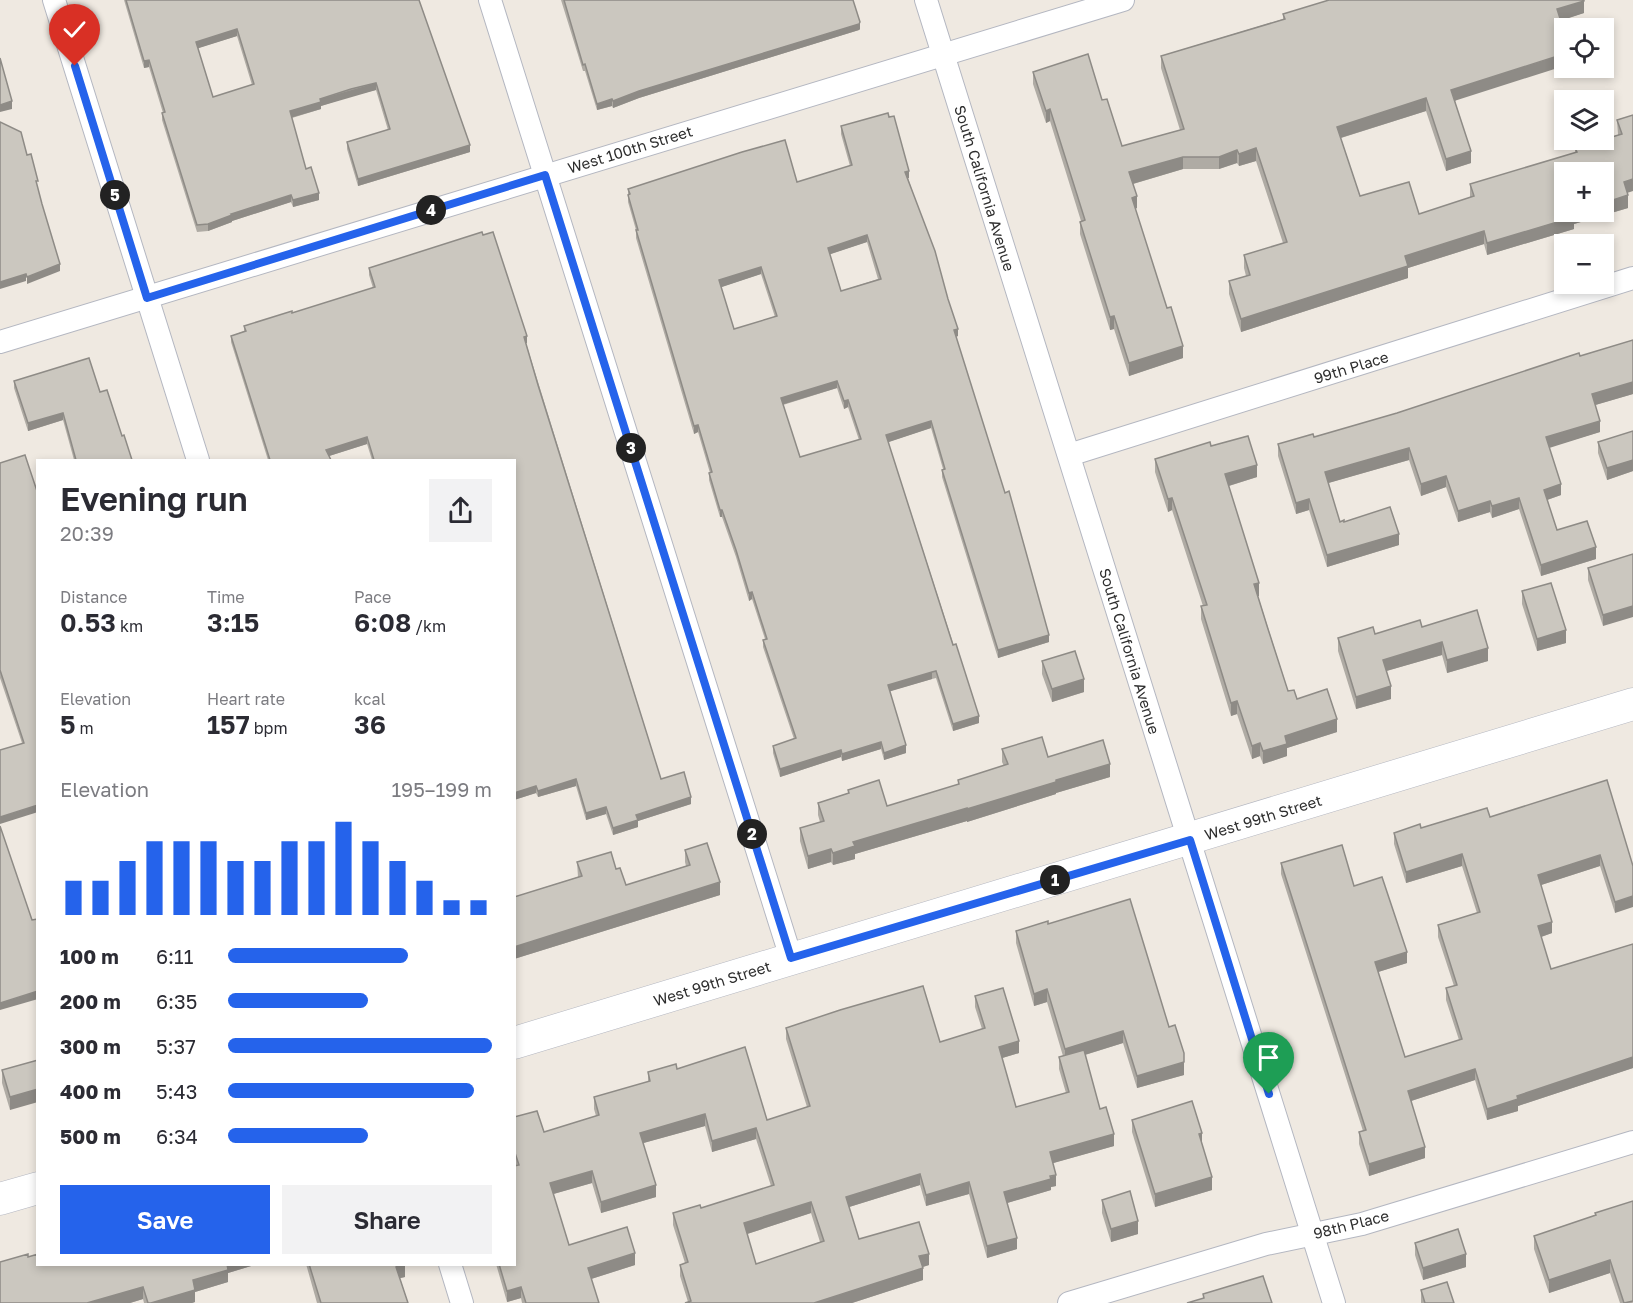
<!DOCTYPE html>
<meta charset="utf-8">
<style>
:root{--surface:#fff;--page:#f2f2f3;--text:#2b2b33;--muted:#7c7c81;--accent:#2563eb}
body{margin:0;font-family:"Golos Text",sans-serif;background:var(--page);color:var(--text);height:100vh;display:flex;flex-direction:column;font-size:22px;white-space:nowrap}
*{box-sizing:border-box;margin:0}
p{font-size:20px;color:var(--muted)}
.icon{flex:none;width:33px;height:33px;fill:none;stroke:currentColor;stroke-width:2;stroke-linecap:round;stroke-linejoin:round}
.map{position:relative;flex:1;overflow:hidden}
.drawer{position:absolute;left:36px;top:459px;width:480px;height:807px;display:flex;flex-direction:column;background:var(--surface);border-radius:0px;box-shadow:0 3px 9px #0003}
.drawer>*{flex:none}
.buttons{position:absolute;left:1554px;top:18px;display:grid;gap:12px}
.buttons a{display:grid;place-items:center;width:60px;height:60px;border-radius:0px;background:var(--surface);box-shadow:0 3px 9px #0003;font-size:30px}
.pin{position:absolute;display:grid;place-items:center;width:51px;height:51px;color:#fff;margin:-62px -26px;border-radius:50% 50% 50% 0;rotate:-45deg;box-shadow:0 0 6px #0007}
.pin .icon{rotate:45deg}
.km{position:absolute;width:30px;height:30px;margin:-15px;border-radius:50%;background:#222;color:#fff;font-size:16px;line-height:30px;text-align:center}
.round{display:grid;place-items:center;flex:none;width:63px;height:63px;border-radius:0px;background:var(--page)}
.head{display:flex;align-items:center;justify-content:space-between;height:102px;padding:0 24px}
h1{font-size:33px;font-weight:600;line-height:45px}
.metrics{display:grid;grid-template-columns:repeat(3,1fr);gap:9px;height:102px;padding:6px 24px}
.metrics div{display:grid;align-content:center}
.metrics b{font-size:26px;font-weight:600}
.metrics small{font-size:16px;font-weight:400}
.metrics p{font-size:16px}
.chart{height:168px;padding:12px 24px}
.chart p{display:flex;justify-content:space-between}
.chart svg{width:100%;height:108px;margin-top:6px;stroke:var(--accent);stroke-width:6}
.action{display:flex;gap:12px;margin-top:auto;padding:12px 24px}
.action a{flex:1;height:69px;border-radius:0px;background:var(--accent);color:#fff;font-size:24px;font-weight:600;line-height:69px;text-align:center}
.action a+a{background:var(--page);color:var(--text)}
ul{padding:0 24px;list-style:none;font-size:20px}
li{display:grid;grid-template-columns:96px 72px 1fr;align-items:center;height:45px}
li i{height:15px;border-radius:8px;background:var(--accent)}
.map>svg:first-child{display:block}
</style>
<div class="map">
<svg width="1633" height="1303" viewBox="0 0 1633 1303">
<rect width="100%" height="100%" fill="#efe9e1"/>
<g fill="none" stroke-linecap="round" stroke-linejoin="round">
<defs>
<g id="street">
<path d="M54,0L198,460"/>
<path d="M490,0L791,958"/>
<path d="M926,0L1334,1303"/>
<path d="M0,342L1123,0"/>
<path d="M1069,455L1633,278"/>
<path d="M450,1264L462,1303"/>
<path d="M1069,1303L1266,1244L1362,1224L1633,1142"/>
</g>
<g id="secondary">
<path d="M514,1043L1633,704"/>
<path d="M0,1199L38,1188"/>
</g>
</defs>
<use href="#street" stroke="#b4b7c1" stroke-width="24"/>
<use href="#secondary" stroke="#b4b7c1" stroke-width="33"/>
<use href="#street" stroke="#fff" stroke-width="22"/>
<use href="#secondary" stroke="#fff" stroke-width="32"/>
</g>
<g fill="#afaba4" fill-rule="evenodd">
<path d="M124,0H419L470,152L358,186L347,149V142L388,130L376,90L351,96L321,106V109L292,118L306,169L319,200L293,207L291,202L232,221V222L208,231L197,232L162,120V113H163L149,67L144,68ZM237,36L252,85L213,97L198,48Z"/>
<path d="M561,0H853L860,29L859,30L639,98L613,108L612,106L597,110L585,71H583Z"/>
<path d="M1584,13L1561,20L1455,101L1471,163L1446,171L1426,111L1341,138L1360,196L1419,214L1470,198V184L1575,153V148L1618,135L1617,120L1633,115L1627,193L1628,208L1574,224V229L1487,255L1484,244L1408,268V278L1241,332L1229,294V281L1246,276L1244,268V255L1283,243L1256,161L1239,166L1237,163L1219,169H1183L1133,184L1137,208L1135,209L1183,358L1129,376L1114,329L1110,330L1080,234V222L1081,221L1050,121L1046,123L1033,84V72L1102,100L1122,146L1180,130L1161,68V56L1283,19V14Z"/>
<path d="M841,126L909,178H908L948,299L958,336L956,337L1049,642L998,658L942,477V470L943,469L931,428L888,442L979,723L953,731L936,678L932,679L890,691L906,753L884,760L881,749L842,761L841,757L780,777L773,753V746L794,739L763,647V640L765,639L752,599L749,601L736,557L722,517H720L709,480V473H710L698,432L694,434L636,238V230L628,202V189L797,182L850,166L841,134ZM867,242L878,279L841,291L830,254ZM761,274L775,317L734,329L721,287ZM837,388L844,409L848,407L859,440L800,457L783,405Z"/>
<path d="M369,268L527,343H526L661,779L691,804L638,821V827L613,835L606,814L586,820L576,786L538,797L536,793L514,800V460H372L367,444L329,456L331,460H268L231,342V336L244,331V326L292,313L373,288L369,275Z"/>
<path d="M1633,340V394L1595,405L1600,432L1549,447L1561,495L1547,500L1557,530L1596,559L1541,576L1519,509L1492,518L1490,512L1458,522L1446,487L1421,496L1409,460L1328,483L1340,522H1344L1399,545L1327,567L1309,510L1296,514L1278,456V444L1314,437L1397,413Z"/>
<path d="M14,381L100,392L122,436L132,460H74L63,420L28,431L14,388Z"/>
<path d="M1633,431V472V471L1607,480L1598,453V442Z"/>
<path d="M1155,459L1257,477L1229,486L1259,596H1258L1288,691L1337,732L1287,748V756L1263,764L1260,756L1252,759L1237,714L1231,716L1201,619V606H1203L1172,510L1168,512L1155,472Z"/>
<path d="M0,463L38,812L22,743L0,678Z"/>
<path d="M1633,554L1603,626L1588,580V568Z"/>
<path d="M1522,591L1566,643L1537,651L1522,604Z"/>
<path d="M1422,627L1488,661L1447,673L1442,655L1386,671L1391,699L1356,709L1338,651V638Z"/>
<path d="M1042,661L1084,692L1052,702L1042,674Z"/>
<path d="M1002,749L1048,757L1110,777L1056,793V794L967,822V821L855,854V859L833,865L831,862L808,869L800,841V828L820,822L818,815V803L848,793V790L887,806L958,785V780L1004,766L1002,762Z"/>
<path d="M1490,817L1633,866L1615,913L1600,866L1541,885L1552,933L1541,937L1551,969L1633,944V1068L1518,1106V1111L1487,1120L1475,1080L1411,1101L1425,1158L1369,1176L1359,1144V1132L1363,1131L1281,874V863L1354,886L1407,963L1378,972L1405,1057L1459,1040L1446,1000V988L1454,986L1438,937V925L1477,913L1462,866L1406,883L1394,844V833Z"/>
<path d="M685,850L720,895L514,959V897L578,877L577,862L616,869L626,885L686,866L685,862Z"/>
<path d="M1048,924L1184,1075L1137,1088L1123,1043L1085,1055L1100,1109L1114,1146L1053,1163L1056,1186L1051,1187V1190L1007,1203L1017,1249L987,1258L969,1194L926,1206L920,1185L849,1207L859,1239L929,1265L923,1267V1280L852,1303H685L688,1302L680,1276V1265L685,1263L673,1225V1213L701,1208L771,1186L756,1139L712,1152L705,1126L643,1143L656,1197L601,1213L592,1183L553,1194L569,1245L635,1265L591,1279L599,1303H522L521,1298L507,1302L496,1264H514L516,1166L514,1161V1117L544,1132L596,1116L594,1109V1097L648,1082V1072L677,1069L767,1120L807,1107L786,1039V1028L940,1042L982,1029L975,1007V996L1019,1053L1002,1058L1016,1107L1066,1093L1059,1069V1057L1063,1056L1047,1002L1034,1006L1016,943V931ZM811,1213L820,1242L756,1264L747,1234Z"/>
<path d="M38,1060L10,1110L2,1083V1070Z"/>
<path d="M1132,1120L1202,1144L1212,1190L1155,1207L1132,1132Z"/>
<path d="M1102,1200L1138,1234L1111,1242L1102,1213Z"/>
<path d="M1595,1213L1633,1303H1620L1610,1273L1549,1293L1534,1249V1236L1595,1216Z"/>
<path d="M1415,1243L1466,1267L1423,1280L1415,1255Z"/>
<path d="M28,1257L38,1264H258L228,1273V1282L195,1292V1302L192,1303H144L143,1299L130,1303H0Z"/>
<path d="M306,1264H405V1277L400,1278L408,1303H317Z"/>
<path d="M1421,1290L1454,1303H1421Z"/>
</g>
<g fill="#8e8b86">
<path d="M1584,1V13L1557,22V9Z"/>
<path d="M860,22V29L859,30L639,98L613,108V101L639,91Z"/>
<path d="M237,29V36L196,49V42Z"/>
<path d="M1564,54V66L1451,102V90Z"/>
<path d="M149,60V67L144,68V61Z"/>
<path d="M376,83V90L321,106V109L290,118V111L320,99Z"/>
<path d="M1426,98V111L1337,139V127Z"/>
<path d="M612,99V106L597,110V104Z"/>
<path d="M12,101V109L0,112V105Z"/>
<path d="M1050,109V121L1046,123V111Z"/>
<path d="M470,145V152L358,186V179Z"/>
<path d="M1256,148V161L1239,166V154Z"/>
<path d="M1237,150V163L1219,169V157Z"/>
<path d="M1471,151V163L1446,171V159Z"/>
<path d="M1183,157V169L1129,185V172Z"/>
<path d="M909,171V178L905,179V172Z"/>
<path d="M1633,179V191L1624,194V182Z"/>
<path d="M319,193V200L293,207V200Z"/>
<path d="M291,195V202L232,221V222L208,231V224L231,214Z"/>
<path d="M1628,195V208L1574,224V229L1487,255V243L1574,212H1604V203Z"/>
<path d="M1137,196V208L1132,210V198Z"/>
<path d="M1484,231V244L1408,268V278L1241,332V319L1405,256Z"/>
<path d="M867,235V242L828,255V248Z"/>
<path d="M60,264V271L27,284V277Z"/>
<path d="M761,267V274L719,288V280Z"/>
<path d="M26,274V281L0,289V282Z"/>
<path d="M1114,316V329L1110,330V317Z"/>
<path d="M958,329V336L954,337V330Z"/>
<path d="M527,336V343L524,344V337Z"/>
<path d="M1183,346V358L1129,376V363Z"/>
<path d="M837,381V388L781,405V398Z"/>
<path d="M1633,382V394L1592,406V394Z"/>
<path d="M848,400V407L844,409V401Z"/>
<path d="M63,413V420L28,431V423Z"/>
<path d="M931,421V428L886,443V435Z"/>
<path d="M1600,421V432L1546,449V437Z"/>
<path d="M698,425V432L694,434V426Z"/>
<path d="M367,437V444L326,457V450Z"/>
<path d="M1409,448V460L1325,484V472Z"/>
<path d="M1633,460V471L1607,480V468Z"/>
<path d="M1257,465V477L1225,487V474Z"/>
<path d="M1446,476V487L1421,496V484Z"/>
<path d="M1561,484V495L1544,501V490Z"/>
<path d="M1172,498V510L1168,512V499Z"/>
<path d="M1519,498V509L1492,518V506Z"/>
<path d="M1309,499V510L1296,514V503Z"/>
<path d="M1490,501V512L1458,522V511Z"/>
<rect x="720" y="510" width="2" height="7"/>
<path d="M1399,534V545L1327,567V555Z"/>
<path d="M1596,547V559L1541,576V565Z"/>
<path d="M1259,583V596L1254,597V584Z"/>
<path d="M752,592V599L749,601V593Z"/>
<path d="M1633,606V617L1603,626V615Z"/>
<path d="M1566,630V643L1537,651V639Z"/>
<path d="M1049,635V642L998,658V650Z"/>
<path d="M1442,642V655L1383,672V660Z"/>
<path d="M1488,648V661L1447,673V660Z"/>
<path d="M932,672V679L888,692V685Z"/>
<path d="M1084,679V692L1052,702V689Z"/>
<path d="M1391,686V699L1356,709V697Z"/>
<path d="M1237,701V714L1231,716V703Z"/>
<path d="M979,716V723L953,731V724Z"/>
<path d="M1337,719V732L1287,748V756L1263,764V751L1285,736Z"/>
<path d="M881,742V749L842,761V754Z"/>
<path d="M1260,743V756L1252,759V746Z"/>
<path d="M906,745V753L884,760V753Z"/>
<path d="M841,750V757L780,777V769Z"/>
<path d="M1110,764V777L1056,793V794L967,822V809L1056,780Z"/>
<path d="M576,779V786L538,797V791Z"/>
<path d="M536,786V793L514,800V793Z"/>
<path d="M691,797V804L638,821V827L613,835V828L636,815Z"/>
<path d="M38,805V812L0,824V817Z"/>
<path d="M606,807V814L586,820V813Z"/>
<path d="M967,808V821L855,854V859L833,865V853L853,842Z"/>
<path d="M831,849V862L808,869V856Z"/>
<path d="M1462,854V866L1406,883V872Z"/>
<path d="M1600,855V866L1538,886V875Z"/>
<path d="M720,882V895L514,959V947Z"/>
<path d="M1633,896V907L1615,913V902Z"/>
<path d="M1552,922V933L1538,938V926Z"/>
<path d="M1407,952V963L1375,973V962Z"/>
<path d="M1047,989V1002L1034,1006V994Z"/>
<path d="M38,991V999L0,1010V1003Z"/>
<path d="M1123,1031V1043L1065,1061V1049Z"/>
<path d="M1019,1041V1053L999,1059V1047Z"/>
<path d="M1633,1057V1068L1518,1106V1111L1487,1120V1109L1517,1096Z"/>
<path d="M1184,1062V1075L1137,1088V1076Z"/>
<path d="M1475,1069V1080L1408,1102V1091Z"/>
<path d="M38,1089V1102L10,1110V1097Z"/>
<path d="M705,1114V1126L640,1144V1133Z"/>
<path d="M756,1128V1139L712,1152V1141Z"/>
<path d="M1202,1133V1146L1199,1134Z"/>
<path d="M1114,1134V1146L1050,1164V1152Z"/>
<path d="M1425,1147V1158L1369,1176V1164Z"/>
<path d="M592,1171V1183L550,1195V1183Z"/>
<path d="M920,1174V1185L846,1208V1197Z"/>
<path d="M1056,1175V1186L1051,1187V1190L1004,1204V1192Z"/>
<path d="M1212,1177V1190L1155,1207V1194Z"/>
<path d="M969,1182V1194L926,1206V1195Z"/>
<path d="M656,1185V1197L601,1213V1202Z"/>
<path d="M811,1202V1213L744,1235V1223Z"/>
<path d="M1138,1221V1234L1111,1242V1229Z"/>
<path d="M1017,1238V1249L987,1258V1246Z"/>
<path d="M635,1253V1265L588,1280V1268Z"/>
<path d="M929,1254V1265L919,1268V1256Z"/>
<path d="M1466,1254V1267L1423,1280V1268Z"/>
<path d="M1610,1260V1273L1549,1293V1280Z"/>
<path d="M226,1264H258L228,1273V1282L195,1292V1302L192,1303H151L193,1280Z"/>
<path d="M405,1264V1277L396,1279V1267Z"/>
<path d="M923,1268V1280L852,1303H814Z"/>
<path d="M143,1287V1299L130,1303H87Z"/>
<path d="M521,1287V1298L507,1302V1291Z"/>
</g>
<g fill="#cbc7bf" stroke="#8e8b86" stroke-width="1.5" fill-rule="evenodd">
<path d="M126,0H419L470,145L358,179L347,142L390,129L376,83L351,89L320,99L321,102L290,111L306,169L311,167L319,193L293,200L291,195L231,214L232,215L208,224L197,225L162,113L165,112L149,60L144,61ZM237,29L254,84L213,97L196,42Z"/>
<path d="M564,0H853L860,22L859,24L639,91L613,101L612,99L597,104L585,64L583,65Z"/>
<path d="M1329,0H1584V1L1557,9L1564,31V54L1451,90L1471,151L1446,159L1426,98L1337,127L1360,196L1409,182L1419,214L1474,196L1470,184L1577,152L1575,148L1622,134L1617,120L1633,115V179L1624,182L1628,195L1604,203V172H1564V212H1574H1573L1574,217L1487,243L1484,231L1405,256L1408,266L1241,319L1229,281L1250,275L1244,255L1287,242L1256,148L1239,154L1237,150L1219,157H1183L1129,172L1137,196L1132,198L1167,308L1171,307L1183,346L1129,363L1114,316L1110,317L1080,222L1085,220L1050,109L1046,111L1033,72L1088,54L1102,100L1107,99L1122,146L1184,129L1161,56L1285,19L1283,14Z"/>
<path d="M0,58L12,101L0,105Z"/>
<path d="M888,113L889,117L894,116L909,171L905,172L935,251L948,299L958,329L954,330L1005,493L1009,491L1049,635L998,650L942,470L945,469L931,421L886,435L953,645L956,644L979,716L953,724L936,671L932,672L888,685L906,745L884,753L881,742L842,754L841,750L780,769L773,746L796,738L763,640L767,639L752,592L749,593L736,550L722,510H720L709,473L712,472L698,425L694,426L636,230H638L628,195L630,194L628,189L742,152L785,140L797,182L852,165L841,126ZM867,235L881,279L841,291L828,248ZM761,267L777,316L734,329L719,280ZM837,381L844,401L848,400L861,439L800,457L781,398Z"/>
<path d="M0,122L21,132L27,155L31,154L38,181H36L42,204L60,264L27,277L26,274L0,282Z"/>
<path d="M482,232L483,235L493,232L527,336L524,337L538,385L661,779L684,772L691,797L636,815L638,820L613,828L606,807L586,813L576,779L538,791L536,786L514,793V460H374L367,437L326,450L331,460H270L231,336L246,331L244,326L292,311V313L375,287L369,268Z"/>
<path d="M1633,340V382L1592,394L1600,421L1546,437L1561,484L1544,490L1557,530L1587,521L1596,547L1541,565L1519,498L1492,506L1490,501L1458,511L1446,476L1421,484L1409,448L1325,472L1340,522L1344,520V522L1390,507L1399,534L1327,555L1309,499L1296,503L1278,444L1313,434L1314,437L1397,413L1579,353L1580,356Z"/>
<path d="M89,358L100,392L107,390L122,436L124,435L132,460H76L63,413L28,423L14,381Z"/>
<path d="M1633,431V461V460L1607,468L1598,442Z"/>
<path d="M1248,436L1257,465L1225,474L1259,583L1254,584L1268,629L1288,691L1294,690L1297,699L1327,689L1337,719L1285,736L1287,744L1263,751L1260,743L1252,746L1237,701L1231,703L1201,606L1207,605L1172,498L1168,499L1155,459L1210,442L1211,446Z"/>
<path d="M25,455L38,494V805L0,817V750L24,743L0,670V463Z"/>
<path d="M1633,554V606L1603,615L1588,568Z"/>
<path d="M1551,583L1566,630L1537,639L1522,591Z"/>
<path d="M1477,610L1488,648L1447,660L1442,642L1383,660L1391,686L1356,697L1338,638L1373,627L1375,634L1420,620L1422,627Z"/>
<path d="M1075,651L1084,679L1052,689L1042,661Z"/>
<path d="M1042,737L1048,757L1103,740L1110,764L1056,780V782L967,809V808L853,842L855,846L833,853L831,849L808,856L800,828L824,821L818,803L849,793L848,790L879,780L887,806L959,784L958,780L1008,764L1002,749Z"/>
<path d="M1607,780L1633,866V896L1615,902L1600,855L1538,875L1552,922L1538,926L1551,969L1633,944V1057L1517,1096L1518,1099L1487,1109L1475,1069L1408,1091L1425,1147L1369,1164L1359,1132L1366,1130L1281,863L1342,845L1354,886L1382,877L1407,952L1375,962L1405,1057L1462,1039L1446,988L1457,985L1438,925L1480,912L1462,854L1406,872L1394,833L1420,824L1421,828L1487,808L1490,817Z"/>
<path d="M0,826L32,920L38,919V991L0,1003Z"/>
<path d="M707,843L720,882L514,947V897L582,876L577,862L611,852L616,869L620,868L626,885L690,865L685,850Z"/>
<path d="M1130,899L1169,1027L1175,1025L1184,1053V1062L1137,1076L1123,1031L1065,1049L1047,989L1034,994L1016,931L1048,921V924Z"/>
<path d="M923,986L940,1042L985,1028L975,996L1003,988L1019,1041L999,1047L1016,1107L1069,1092L1059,1057L1084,1050L1100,1109L1106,1107L1114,1134L1050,1152L1056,1175L1050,1176L1051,1179L1004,1192L1017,1238L987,1246L969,1182L926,1195L920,1174L846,1197L859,1239L919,1222L929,1254L919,1256L923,1268L814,1303H685L691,1301L680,1265L688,1262L673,1213L700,1205L701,1208L774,1185L756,1128L712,1141L705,1114L640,1133L656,1185L601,1202L592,1171L550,1183L569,1245L627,1227L635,1253L588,1268L599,1303H526L521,1287L507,1291L499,1264H514V1166L519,1165L514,1150V1117L537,1111L544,1132L599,1115L594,1097L650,1081L648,1072L676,1064L677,1069L745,1047L767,1120L810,1106L786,1028L840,1010ZM811,1202L824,1241L756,1264L744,1223Z"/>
<path d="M38,1060V1089L10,1097L2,1070Z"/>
<path d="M1192,1101L1202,1133L1199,1134L1212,1177L1155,1194L1132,1120Z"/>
<path d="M1130,1191L1138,1221L1111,1229L1102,1200Z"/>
<path d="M1633,1201V1301L1624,1303L1610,1260L1549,1280L1534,1236L1596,1215L1595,1213Z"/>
<path d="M1458,1229L1466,1254L1423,1268L1415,1243Z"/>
<path d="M28,1254V1257L38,1254V1264H227L228,1270L193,1280L195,1290L151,1303H148L143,1287L87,1303H0V1262Z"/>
<path d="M309,1264H404L396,1267L408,1303H321Z"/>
<path d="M1263,1276L1272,1303H1187L1204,1298L1203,1294Z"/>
<path d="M1447,1282L1454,1303H1425L1421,1290Z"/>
</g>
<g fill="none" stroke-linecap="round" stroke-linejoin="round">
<defs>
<path id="route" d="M75,66L147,298L545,175L791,958L1190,840L1269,1094"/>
</defs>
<use href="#route" stroke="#fff" stroke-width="12"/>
<use href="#route" stroke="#2563eb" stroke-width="8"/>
</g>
<g text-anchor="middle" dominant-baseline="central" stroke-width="5" stroke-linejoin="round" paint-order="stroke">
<g font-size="15" fill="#2e2e2e" stroke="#fff">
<text transform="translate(630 149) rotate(-17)">West 100th Street</text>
<text transform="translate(985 188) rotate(73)">South California Avenue</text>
<text transform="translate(1351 367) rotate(-17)">99th Place</text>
<text transform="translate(1130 651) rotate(73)">South California Avenue</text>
<text transform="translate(1263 817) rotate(-17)">West 99th Street</text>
<text transform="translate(712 983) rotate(-17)">West 99th Street</text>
<text transform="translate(1351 1224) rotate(-14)">98th Place</text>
</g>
</g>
</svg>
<div class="buttons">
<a><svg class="icon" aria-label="locate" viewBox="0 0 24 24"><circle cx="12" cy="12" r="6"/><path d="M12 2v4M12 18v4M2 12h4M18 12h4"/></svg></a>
<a><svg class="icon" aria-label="layers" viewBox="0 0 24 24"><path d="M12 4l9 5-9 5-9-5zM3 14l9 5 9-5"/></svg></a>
<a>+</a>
<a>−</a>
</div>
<div class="pin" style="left:1269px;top:1094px;background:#1e9e55"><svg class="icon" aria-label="arrive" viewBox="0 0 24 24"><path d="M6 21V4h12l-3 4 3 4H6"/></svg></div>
<div class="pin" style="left:75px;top:66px;background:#d93025"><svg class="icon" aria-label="check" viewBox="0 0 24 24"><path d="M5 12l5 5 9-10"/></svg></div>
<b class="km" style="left:1055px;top:880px">1</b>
<b class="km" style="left:752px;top:834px">2</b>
<b class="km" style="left:631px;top:448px">3</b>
<b class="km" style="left:431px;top:210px">4</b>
<b class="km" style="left:115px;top:195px">5</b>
<section class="drawer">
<div class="head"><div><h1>Evening run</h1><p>20:39</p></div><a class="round"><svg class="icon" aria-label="share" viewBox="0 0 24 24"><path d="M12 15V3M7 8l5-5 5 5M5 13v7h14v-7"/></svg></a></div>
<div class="metrics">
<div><p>Distance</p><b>0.53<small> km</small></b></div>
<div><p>Time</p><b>3:15</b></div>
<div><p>Pace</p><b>6:08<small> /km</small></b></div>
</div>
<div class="metrics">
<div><p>Elevation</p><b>5<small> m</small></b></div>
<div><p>Heart rate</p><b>157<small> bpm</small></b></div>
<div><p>kcal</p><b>36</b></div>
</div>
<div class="chart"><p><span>Elevation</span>195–199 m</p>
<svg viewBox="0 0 160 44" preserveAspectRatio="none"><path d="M5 44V30M15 44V30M25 44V22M35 44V14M45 44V14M55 44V14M65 44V22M75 44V22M85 44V14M95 44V14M105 44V6M115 44V14M125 44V22M135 44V30M145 44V38M155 44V38"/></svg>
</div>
<ul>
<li><b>100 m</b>6:11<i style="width:68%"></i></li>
<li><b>200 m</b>6:35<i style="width:53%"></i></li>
<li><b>300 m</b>5:37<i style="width:100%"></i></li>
<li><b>400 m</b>5:43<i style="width:93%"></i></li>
<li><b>500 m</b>6:34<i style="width:53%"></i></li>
</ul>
<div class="action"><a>Save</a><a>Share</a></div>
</section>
</div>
